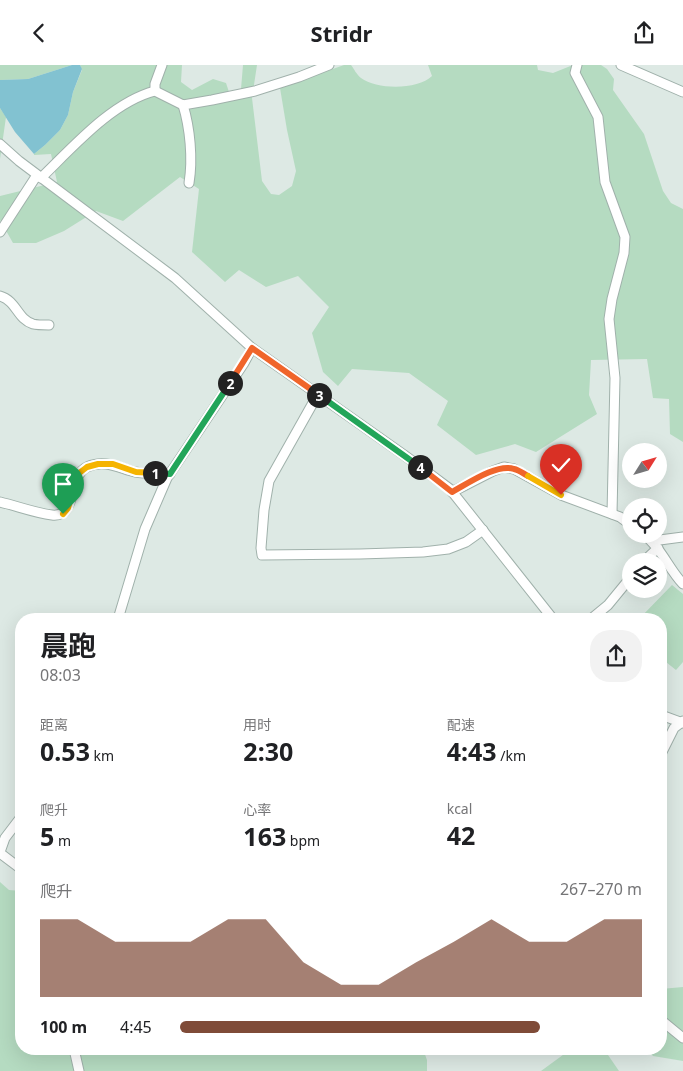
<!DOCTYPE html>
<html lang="zh">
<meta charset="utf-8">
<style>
:root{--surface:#fff;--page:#f2f2f2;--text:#202124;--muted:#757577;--accent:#7f4b38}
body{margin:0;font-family:"Noto Sans","Noto Sans SC",sans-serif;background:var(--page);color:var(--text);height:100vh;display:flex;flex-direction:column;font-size:19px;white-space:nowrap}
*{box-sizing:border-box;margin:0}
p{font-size:16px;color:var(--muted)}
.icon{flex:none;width:28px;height:28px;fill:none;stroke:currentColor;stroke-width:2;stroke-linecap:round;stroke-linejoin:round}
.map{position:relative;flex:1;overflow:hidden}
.sheet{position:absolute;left:15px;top:548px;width:652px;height:442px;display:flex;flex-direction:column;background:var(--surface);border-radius:20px;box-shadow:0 5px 20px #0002}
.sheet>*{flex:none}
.needle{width:32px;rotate:53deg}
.buttons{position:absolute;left:622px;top:378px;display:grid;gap:10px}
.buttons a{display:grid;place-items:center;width:45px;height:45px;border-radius:50%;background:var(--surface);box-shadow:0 5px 20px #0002;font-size:25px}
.pin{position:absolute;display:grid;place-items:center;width:42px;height:42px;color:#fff;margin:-51px -21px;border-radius:50% 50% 50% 0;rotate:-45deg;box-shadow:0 0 5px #0007}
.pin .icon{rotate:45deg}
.km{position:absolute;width:25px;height:25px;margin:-12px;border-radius:50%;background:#222;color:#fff;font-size:14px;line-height:25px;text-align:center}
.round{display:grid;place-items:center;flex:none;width:52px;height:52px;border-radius:20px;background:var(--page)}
.overview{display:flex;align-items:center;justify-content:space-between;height:85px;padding:0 25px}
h1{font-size:28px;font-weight:700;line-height:38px}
.figures{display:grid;grid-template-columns:repeat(3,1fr);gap:8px;height:85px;padding:5px 25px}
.figures div{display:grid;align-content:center}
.figures b{font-size:25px;font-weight:700}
.figures small{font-size:14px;font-weight:400}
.figures p{font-size:14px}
.chart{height:140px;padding:10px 25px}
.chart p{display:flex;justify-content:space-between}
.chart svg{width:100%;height:90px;margin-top:5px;fill:var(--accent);opacity:.7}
ul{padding:0 25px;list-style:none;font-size:16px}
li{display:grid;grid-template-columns:80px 60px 1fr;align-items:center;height:38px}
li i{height:12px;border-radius:6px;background:var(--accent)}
header{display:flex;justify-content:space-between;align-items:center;height:65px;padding:0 25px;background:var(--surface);font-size:22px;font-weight:700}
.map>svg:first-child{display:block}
</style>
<header><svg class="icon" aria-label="back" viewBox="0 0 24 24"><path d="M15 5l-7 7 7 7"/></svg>Stridr<svg class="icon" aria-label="share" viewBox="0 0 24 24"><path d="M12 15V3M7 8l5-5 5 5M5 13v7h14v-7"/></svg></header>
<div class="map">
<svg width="683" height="1006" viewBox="0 0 683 1006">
<rect width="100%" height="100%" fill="#dde9e4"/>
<g fill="#b5dbc1">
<path d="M0,0H72L28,14L0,15Z"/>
<path d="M80,0H182L181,17L192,25L213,14L226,18L229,27L241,24L243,0H257L252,33L262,116L271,129L279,130L292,121L296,106L287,65L280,23L344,0H351C354,4 357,10 361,13C377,25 418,25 432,11L428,0H537L538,5L553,8L573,0H601L607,4L614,14L613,25L644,69L663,126L671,138L683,144V377L670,369L669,334L653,333L647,294L591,295L589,330L597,349L536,387L515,379L476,390L437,360L448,336L409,308L352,304L338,321L323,307L312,268L329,242L298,211L266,222L239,205L225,217L192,187L199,124L180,112L123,156L96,146L64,166L36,178H13L0,155V131L57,117L51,89L34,90V89L45,80L60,65L68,50L73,27L82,5Z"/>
<path d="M0,43L6,52L0,94Z"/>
<path d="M672,520L683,529V597L676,605L661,593V554H639Z"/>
<path d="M0,817L9,825L21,826V984H423L427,995V1006H0Z"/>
<path d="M683,922V996L653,991L647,984H661V924Z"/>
<path d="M567,984H600L608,990L619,1006H541L567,987Z"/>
</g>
<path fill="#82c2d1" d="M72,0H80L82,4L73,27L68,50L60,65L45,80L34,89L15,67L0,43V15L28,14Z"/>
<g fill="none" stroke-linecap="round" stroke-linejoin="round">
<defs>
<g id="minor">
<path d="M577,0L575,8L598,52L605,117L625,172L624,188L612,234L609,254L615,313L612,449"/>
<path d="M621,0L683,27"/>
<path d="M155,26V19L162,0"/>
<path d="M183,40C190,63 193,94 189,118"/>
<path d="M0,79L19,96L175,213L252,283L404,390L450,424L553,554"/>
<path d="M41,113C73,82 112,37 155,26L183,40L212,35L255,26L299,12L329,0"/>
<path d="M0,167L37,110"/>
<path d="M0,231C17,236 17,254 33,259C37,260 44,260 49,260"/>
<path d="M318,329L269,416L264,445L261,483L262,490L360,489L423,487L448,484L466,477L483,465"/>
<path d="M452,427L493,406L504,402L514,404L561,430L620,452L631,460"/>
<path d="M0,437C17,441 35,448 52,450C78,453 68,411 87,402C104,394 119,403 135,407C146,409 159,408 170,409"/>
<path d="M643,469C661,482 668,503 683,519"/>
<path d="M652,476L683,472"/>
<path d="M644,496L658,483"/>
<path d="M118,554L145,464L167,413L244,298L252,283"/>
<path d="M591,554L608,540L631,512"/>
<path d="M661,650L683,658"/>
<path d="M661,689L674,663L683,656"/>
<path d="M0,787L5,773L21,752"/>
<path d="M0,788L21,804"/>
<path d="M661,955L683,973"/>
<path d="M74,984L79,1006"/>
</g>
</defs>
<use href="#minor" stroke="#a0b1ab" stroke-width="11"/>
<use href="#minor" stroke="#fff" stroke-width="9"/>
</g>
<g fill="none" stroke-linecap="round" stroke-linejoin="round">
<defs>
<path id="split-1" d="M63,449L68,443L78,409L87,402L98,399H113L136,407L155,408"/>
<path id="split-2" d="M155,408L170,409L230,318"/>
<path id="split-3" d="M230,318L252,283L319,330"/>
<path id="split-4" d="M319,330L420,402"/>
<path id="split-5" d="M420,402L452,427C467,419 497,398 514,404C519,405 524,409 528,411"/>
<path id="split-6" d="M528,411L561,430"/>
</defs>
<use href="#split-1" stroke="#fff" stroke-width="10"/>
<use href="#split-2" stroke="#fff" stroke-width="10"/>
<use href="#split-3" stroke="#fff" stroke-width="10"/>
<use href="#split-4" stroke="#fff" stroke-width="10"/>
<use href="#split-5" stroke="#fff" stroke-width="10"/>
<use href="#split-6" stroke="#fff" stroke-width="10"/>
<use href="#split-1" stroke="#f5b400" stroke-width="6"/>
<use href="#split-2" stroke="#22a559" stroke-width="6"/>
<use href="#split-3" stroke="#f0652b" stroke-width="6"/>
<use href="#split-4" stroke="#22a559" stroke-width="6"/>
<use href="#split-5" stroke="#f0652b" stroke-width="6"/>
<use href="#split-6" stroke="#f5b400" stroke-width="6"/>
</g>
</svg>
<div class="buttons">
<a><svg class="needle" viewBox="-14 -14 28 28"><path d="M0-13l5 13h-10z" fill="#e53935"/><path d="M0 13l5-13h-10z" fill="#757577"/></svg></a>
<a><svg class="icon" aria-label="locate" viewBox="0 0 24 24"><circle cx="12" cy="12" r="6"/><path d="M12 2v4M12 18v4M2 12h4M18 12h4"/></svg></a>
<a><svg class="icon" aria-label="layers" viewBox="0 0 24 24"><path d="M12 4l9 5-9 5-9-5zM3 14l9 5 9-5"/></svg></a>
</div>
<div class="pin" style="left:63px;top:449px;background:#1e9e55"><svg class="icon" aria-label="arrive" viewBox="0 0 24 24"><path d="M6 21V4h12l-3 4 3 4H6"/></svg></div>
<div class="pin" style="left:561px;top:430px;background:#d93025"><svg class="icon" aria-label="check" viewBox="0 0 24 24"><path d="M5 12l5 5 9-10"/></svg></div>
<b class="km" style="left:155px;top:408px">1</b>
<b class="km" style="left:230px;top:318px">2</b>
<b class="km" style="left:319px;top:330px">3</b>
<b class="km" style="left:420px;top:402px">4</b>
<section class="sheet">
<div class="overview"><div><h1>晨跑</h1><p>08:03</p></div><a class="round"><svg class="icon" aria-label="share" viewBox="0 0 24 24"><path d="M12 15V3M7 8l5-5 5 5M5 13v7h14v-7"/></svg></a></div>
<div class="figures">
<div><p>距离</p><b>0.53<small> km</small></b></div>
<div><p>用时</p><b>2:30</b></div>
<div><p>配速</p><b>4:43<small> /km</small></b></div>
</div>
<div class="figures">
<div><p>爬升</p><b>5<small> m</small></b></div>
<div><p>心率</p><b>163<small> bpm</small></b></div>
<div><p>kcal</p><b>42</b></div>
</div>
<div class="chart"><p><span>爬升</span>267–270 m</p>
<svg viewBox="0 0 160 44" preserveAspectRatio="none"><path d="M0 44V6L10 6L20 17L30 17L40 17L50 6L60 6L70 27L80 38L90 38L100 27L110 17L120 6L130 17L140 17L150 6L160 6V44z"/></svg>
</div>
<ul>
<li><b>100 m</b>4:45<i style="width:78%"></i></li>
</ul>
</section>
</div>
